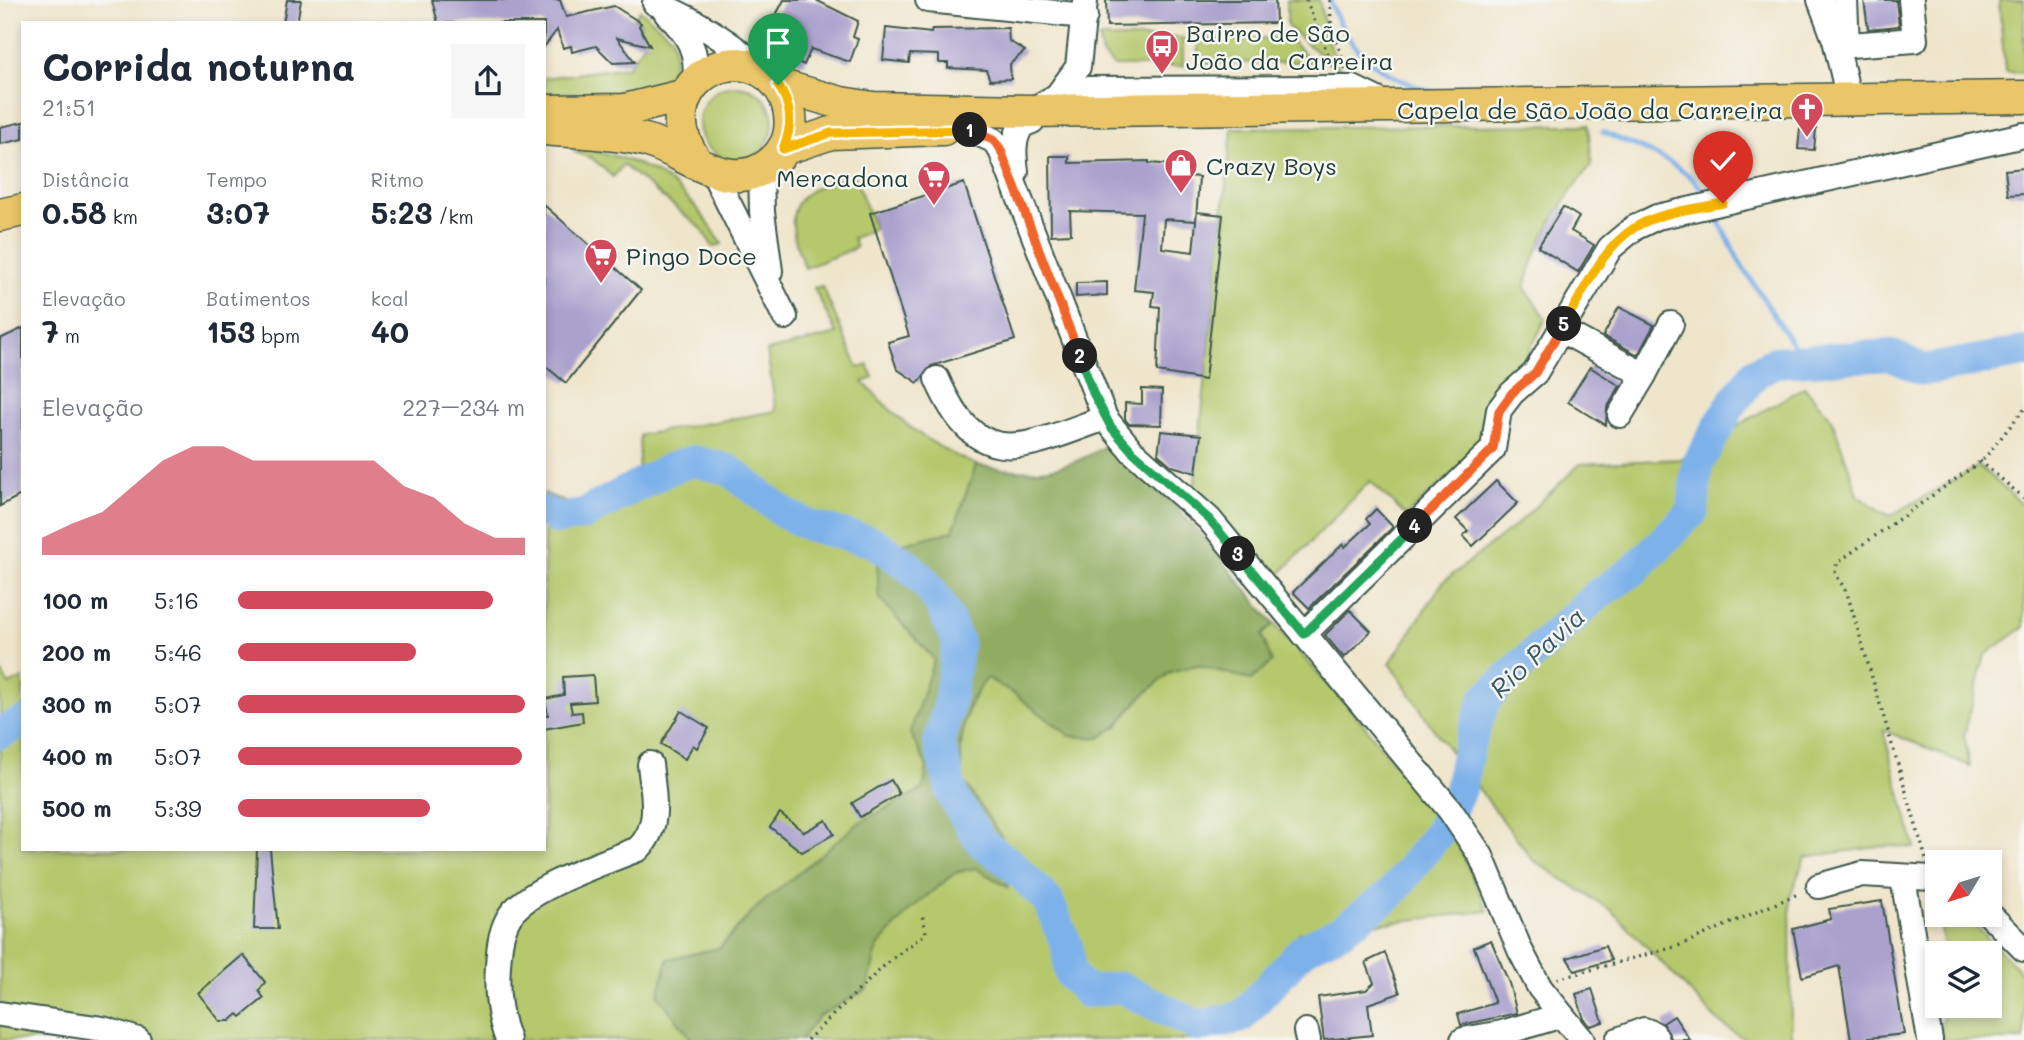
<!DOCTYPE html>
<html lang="pt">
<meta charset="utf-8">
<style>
:root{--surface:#fff;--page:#f6f6f7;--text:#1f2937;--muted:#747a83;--accent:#d1495b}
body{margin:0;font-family:Mali,sans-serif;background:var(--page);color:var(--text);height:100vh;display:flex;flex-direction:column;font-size:26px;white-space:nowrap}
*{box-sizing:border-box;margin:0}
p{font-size:23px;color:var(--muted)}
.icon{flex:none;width:38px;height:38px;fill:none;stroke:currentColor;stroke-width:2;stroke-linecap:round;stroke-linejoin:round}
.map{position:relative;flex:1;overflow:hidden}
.panel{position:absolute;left:21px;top:21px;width:525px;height:830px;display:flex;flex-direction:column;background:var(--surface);border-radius:0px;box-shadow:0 4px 10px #0003}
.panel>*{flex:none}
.needle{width:46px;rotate:232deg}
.tools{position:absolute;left:1925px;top:850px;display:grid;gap:14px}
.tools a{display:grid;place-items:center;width:77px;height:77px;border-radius:0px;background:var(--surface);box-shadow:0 4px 10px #0003;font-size:35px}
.pin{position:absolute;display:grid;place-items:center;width:60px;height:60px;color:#fff;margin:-72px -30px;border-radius:50% 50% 50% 0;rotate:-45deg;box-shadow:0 0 7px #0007}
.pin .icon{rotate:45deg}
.km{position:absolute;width:35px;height:35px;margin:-18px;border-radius:50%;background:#222;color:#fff;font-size:19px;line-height:35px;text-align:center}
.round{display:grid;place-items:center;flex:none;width:74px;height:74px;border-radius:0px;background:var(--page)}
.overview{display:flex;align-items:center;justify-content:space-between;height:119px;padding:0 21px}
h1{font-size:38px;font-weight:700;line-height:52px}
.stats{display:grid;grid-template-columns:repeat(3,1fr);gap:10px;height:119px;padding:7px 21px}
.stats div{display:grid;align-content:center}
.stats b{font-size:30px;font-weight:700}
.stats small{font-size:19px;font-weight:400}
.stats p{font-size:19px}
.chart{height:196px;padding:14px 21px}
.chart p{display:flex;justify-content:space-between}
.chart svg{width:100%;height:126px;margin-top:7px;fill:var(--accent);opacity:.7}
ul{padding:0 21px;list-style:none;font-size:23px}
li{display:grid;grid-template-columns:112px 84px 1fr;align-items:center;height:52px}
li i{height:18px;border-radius:9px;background:var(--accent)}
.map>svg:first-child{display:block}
</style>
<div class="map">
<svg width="2024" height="1040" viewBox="0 0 2024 1040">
<rect width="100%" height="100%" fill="#f6f6f2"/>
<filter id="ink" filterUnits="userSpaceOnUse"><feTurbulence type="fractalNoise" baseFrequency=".0143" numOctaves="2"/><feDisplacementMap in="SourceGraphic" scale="14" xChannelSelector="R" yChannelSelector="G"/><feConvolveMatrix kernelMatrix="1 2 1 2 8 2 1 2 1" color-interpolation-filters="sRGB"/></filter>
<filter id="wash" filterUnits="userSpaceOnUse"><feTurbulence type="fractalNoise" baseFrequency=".00686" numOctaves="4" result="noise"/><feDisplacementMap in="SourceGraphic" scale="28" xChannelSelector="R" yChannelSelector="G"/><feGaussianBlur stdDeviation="1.57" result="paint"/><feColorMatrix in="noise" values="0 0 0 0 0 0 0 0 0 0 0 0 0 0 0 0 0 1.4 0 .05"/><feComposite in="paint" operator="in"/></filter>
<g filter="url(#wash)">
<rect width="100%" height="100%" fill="#efe5cb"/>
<g fill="#b5c86c" stroke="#6a8250" stroke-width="2">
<path d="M1287,0H1319L1328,41L1341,73L1287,26Z"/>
<path d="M1999,0H2024V73L2005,72Z"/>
<path d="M640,10L672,37C677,55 675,80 654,88C631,96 571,92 544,93V78L627,67L644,44V34L638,27L641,23L634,18Z"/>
<path d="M1099,38H1183V66H1114L1102,55Z"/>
<path d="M1288,38L1313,62L1198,63V39Z"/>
<circle cx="736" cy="123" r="37"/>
<path d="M1588,125L1592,164C1562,202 1536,239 1525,288L1546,319L1522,364L1484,410L1478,450L1406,516L1370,481L1274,580L1194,490L1232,128Z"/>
<path d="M574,147C649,161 681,178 722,244L713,247L702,229L623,165L613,177L592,158L574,152Z"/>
<path d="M854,175L875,229L853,238L856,248L805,268C780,208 792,190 854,175Z"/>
<path d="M822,286L858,368L868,365L873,378L863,382C901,423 924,442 976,465L953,532L904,543L879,598L934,659L910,733L927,766L962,779C959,735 961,713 987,677L1016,695L1070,736L1117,726C1137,702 1163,664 1198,666C1215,666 1235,675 1251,680L1262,635L1274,624L1360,720L1459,847L1488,911L1299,933L1209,1040H0V670L9,685L23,678V849H544V493L572,505L638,474L640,435L776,411L767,351L837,334L814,288Z"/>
<path d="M1804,387L1832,419L1859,497L1890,516L1979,466L2024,506V627L1985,655L1964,735L1970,766L1883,730L1915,848L1885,846L1805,857L1790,897L1791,1040H1746L1720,1023L1612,911L1533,860L1434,730L1390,663L1443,582L1516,525L1580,464L1680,459Z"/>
<path d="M1939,915H1961L1972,922L2024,976V1040H1943L1941,1029L1945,1006H1990V954H1945Z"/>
</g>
<path fill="#90ac60" stroke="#58744a" stroke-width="2" d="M1103,447L1139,469L1199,532L1274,624L1262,635L1272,662L1251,680L1197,665L1170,672L1138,700L1117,726L1099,738L1070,736L1016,695L987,678L969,702L960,745L962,779L1001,836L1008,887L975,868L955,873L911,909L878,946L867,989L819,1016L800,1040H692L658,995L668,959L719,948L757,907L860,822L923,789L927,766L910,733L934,659L879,598L877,564L904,543L953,531L976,465C1026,474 1059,475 1103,447Z"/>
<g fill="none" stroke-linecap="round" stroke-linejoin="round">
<g stroke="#7db1ea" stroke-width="5">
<path d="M1330,0C1345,50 1382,77 1431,91"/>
<path d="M1603,132C1638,148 1690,163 1708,199"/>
<path d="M1714,211L1739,261L1804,362"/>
</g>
<g stroke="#7db1ea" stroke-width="32">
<path d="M544,511L558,519L582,515L669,469L694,461L729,470L784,513L810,526L873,542L906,564L924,581L942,607L958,642L948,708L939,743L953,797L982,843L1011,864L1048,901L1067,946L1070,974L1087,992L1120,987L1198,1026L1241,1017L1303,949L1342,930L1391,894L1440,831L1460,789L1469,746L1485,699L1598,594L1633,571L1693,511L1697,465L1729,408L1755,373L1775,362L1890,355L1924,370L2024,352"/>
<path d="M0,733L23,722"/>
</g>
</g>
<g id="blocks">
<g fill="#aaa1cd" fill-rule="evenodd">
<path d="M287,0H301L297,23H283Z"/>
<path d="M432,0H560L566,17L614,6L641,23L639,26L650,46L617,38L635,62L613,63L596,46L572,52L571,46L563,48L557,30L544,47V23H438Z"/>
<path d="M784,0H816L858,21L853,37L858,39L850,62L811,49L804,65L787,57L795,42L770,26Z"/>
<path d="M1106,0H1275L1276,23L1107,26Z"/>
<path d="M1864,0H1896L1899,26L1868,29Z"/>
<path d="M886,28L931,33L932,29L1008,28L1009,41L1025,51L1010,64L1011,79L990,80L986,70L948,68V63H939V55L910,54L909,63L883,60Z"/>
<path d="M23,122V139L0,144V127Z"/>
<path d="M1800,128L1816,129L1814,150L1798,149Z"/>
<path d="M1050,156H1069V163L1149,161V163L1188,166L1187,176L1199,177L1196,220L1197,212L1223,215L1205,380L1157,372L1160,307L1152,306L1154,292L1134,290L1142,213L1070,211L1071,234L1051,235ZM1164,219L1196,221L1193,252L1162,248Z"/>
<path d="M2024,168V194L2008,195L2005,170Z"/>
<path d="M964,183L1015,340L931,366L918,383L897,369L888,342L909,336L870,213Z"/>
<path d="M544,205L641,290L566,383L544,365Z"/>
<path d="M1563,207L1579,217L1571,231L1594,245L1578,272L1538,247Z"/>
<path d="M1107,282V295L1076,297V283Z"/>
<path d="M1619,307L1654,325L1638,355L1603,336Z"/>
<path d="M23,328V494L0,506V339Z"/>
<path d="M1590,367L1620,386L1607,408L1606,425L1568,402Z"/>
<path d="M1142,389L1162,390L1161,425L1129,424L1125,419V403L1142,404Z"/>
<path d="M1161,431L1201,435L1196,473L1172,466L1158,454Z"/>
<path d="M1496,481L1518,503L1473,546L1463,536L1468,531L1456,519Z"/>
<path d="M1376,509L1393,527L1309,608L1293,592L1343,544L1345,547L1370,524L1366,519Z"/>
<path d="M1350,610L1371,631L1344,658L1325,635Z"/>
<path d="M593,675L595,701L570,703L572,713L582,712L583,722L544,729V715H548L545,699L564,695L563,677Z"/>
<path d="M681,711L709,728L697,748L693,745L685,759L661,744Z"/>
<path d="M891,780L899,794L860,817L852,803Z"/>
<path d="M780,813L804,832L826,820L834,834L802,852L770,827Z"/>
<path d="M257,849H270L278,929H254Z"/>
<path d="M1882,901L1904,1034L1851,1040L1839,966L1802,977L1793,929L1831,919L1829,909Z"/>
<path d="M1491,940L1509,983L1517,1013L1461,1025L1458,1014L1495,1003L1474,947Z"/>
<path d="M1605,946L1611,960L1575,971L1567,958Z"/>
<path d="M1385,953L1400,993L1368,1004L1372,1035L1324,1040L1318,997L1366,990L1374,983L1366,962Z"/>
<path d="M243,955L265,982L259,991L264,998L241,1017L238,1014L230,1021H220L198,993Z"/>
<path d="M1592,989L1603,1022L1590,1026L1584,1019L1576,994Z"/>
<path d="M1674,1016L1690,1040H1672L1663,1023Z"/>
</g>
</g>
</g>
<g filter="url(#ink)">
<use href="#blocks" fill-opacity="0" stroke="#3e564b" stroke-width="2"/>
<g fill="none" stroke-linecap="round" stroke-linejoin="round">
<defs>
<g id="minor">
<path d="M928,0L1085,16"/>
<path d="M1820,0L1835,40L1849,99"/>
<path d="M1845,0L1847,45"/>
<path d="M655,3C696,20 729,41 762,70"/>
<path d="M667,14C688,33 699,52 695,82"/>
<path d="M1837,46L1915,40L1911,0"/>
<path d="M1057,96L1078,67L1085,1"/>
<path d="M1032,110L1057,96L1078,89L1353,88L1386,104"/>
<path d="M968,129L993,140L1000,148L1105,418L1132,451L1209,519L1450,810L1481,856L1520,950L1540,988L1582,1040"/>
<path d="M712,170L785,317"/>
<path d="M761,170L762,212L770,271"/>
<path d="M1016,172C1014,155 1012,140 1022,125L1032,121"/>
<path d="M1561,330L1644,375L1620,415"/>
<path d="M1644,375L1671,324"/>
<path d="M937,379C979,476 1026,446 1105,418"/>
<path d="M1304,634L1493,449L1499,410L1512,393L1535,373L1610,248L1634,228L1657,217L2024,135"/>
<path d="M1903,878L1930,1040"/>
<path d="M1819,886L1862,874L1932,878"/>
<path d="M1990,915L2024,949"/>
<path d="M0,1014L103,1029L138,1040"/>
<path d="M1306,1031L1308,1040"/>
<path d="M508,1040C499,1017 496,991 498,966C499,950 500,934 508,919C523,889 606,862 638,849C662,826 653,794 650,764"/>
<path d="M1463,1040L1502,1033L1559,1016"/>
<path d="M1618,1040L1644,1030L1654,1034L1657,1040"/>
</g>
<g id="major">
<path d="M778,85L841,103L873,108L1031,111L2024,97"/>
<path d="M549,111L625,110L686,95"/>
<path d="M544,129C578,132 612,132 645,140C685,151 728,195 768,165C778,158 786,148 789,136C793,119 789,99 778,85C734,31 645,91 696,161"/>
<path d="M783,149L831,133L943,129"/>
<path d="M0,215L23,210"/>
</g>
</defs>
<use href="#minor" stroke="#3e564b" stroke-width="28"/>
<use href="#major" stroke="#3e564b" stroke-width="35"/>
<g stroke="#3e564b" stroke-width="3.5" stroke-dasharray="2 5" stroke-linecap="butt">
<path d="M1306,0L1334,69"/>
<path d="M1330,0L1331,23L1346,70"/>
<path d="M1980,461L2024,498"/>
<path d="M1926,859L1847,593L1835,573L1837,563L1848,555L1984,459L2024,409"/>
<path d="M1557,979L1678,946L1800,893"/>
<path d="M807,1040L886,964L926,933L922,914"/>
</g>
<use href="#minor" stroke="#fff" stroke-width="24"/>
<use href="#major" stroke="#eac669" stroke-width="32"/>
</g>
</g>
<g fill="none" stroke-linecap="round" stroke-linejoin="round" filter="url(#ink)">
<defs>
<path id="split-1" d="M778,85C792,106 793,126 783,149L831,133L970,130"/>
<path id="split-2" d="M970,130L993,140L1000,148L1080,356"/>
<path id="split-3" d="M1080,356L1093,393L1111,427L1132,451L1209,519L1238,554"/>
<path id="split-4" d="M1238,554L1304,634L1415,526"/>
<path id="split-5" d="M1415,526L1493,449L1499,411L1512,393L1535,373L1564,324"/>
<path id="split-6" d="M1564,324C1584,292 1601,249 1634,228C1659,212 1694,209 1723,203"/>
</defs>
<use href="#split-1" stroke="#fff" stroke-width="14"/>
<use href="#split-2" stroke="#fff" stroke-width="14"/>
<use href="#split-3" stroke="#fff" stroke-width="14"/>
<use href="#split-4" stroke="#fff" stroke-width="14"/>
<use href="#split-5" stroke="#fff" stroke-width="14"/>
<use href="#split-6" stroke="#fff" stroke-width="14"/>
<use href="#split-1" stroke="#f5b400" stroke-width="9"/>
<use href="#split-2" stroke="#f0652b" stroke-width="9"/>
<use href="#split-3" stroke="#22a559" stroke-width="9"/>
<use href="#split-4" stroke="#22a559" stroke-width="9"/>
<use href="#split-5" stroke="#f0652b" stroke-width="9"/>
<use href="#split-6" stroke="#f5b400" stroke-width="9"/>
</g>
<defs>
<symbol id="bus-pin" viewBox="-11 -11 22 30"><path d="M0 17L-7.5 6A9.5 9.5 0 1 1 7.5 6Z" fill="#d1495b" stroke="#f6f6f2"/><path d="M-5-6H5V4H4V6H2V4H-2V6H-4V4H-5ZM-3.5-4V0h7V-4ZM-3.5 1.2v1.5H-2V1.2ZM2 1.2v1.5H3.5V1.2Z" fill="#fff"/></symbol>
<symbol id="church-pin" viewBox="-11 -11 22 30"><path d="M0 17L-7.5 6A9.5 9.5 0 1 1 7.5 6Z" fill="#d1495b" stroke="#f6f6f2"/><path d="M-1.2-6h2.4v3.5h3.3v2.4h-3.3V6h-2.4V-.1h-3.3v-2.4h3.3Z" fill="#fff"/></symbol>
<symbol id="shop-pin" viewBox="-11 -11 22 30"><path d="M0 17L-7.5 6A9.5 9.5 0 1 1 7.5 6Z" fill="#d1495b" stroke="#f6f6f2"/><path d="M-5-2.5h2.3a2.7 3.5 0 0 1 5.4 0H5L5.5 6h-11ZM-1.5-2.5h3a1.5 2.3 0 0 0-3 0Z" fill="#fff"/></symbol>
<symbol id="supermarket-pin" viewBox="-11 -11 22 30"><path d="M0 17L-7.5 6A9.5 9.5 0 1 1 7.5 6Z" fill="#d1495b" stroke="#f6f6f2"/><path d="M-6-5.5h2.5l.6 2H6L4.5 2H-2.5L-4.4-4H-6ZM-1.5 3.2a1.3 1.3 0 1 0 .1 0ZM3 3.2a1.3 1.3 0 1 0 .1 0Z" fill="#fff"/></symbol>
</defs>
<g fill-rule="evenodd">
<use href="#bus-pin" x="1143" y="27" width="38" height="52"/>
<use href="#church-pin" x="1788" y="90" width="38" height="52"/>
<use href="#shop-pin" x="1162" y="146" width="38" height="52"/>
<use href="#supermarket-pin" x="915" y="158" width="38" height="52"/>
<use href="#supermarket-pin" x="582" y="236" width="38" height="52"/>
</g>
<g text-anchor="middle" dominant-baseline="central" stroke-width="5" stroke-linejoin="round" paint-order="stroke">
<g font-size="24" fill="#1f3d34" stroke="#f6f6f2" text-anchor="start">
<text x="1186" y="32">Bairro de São<tspan x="1186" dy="28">João da Carreira</tspan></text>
<text x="1783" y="109" text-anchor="end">Capela de São João da Carreira</text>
<text x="1206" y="165">Crazy Boys</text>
<text x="909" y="177" text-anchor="end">Mercadona</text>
<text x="626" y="255">Pingo Doce</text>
</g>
<g font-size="26" font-style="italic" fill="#365a62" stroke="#f6f6f2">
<text transform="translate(1537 652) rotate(-43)">Rio Pavia</text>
</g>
</g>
</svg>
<div class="tools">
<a><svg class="needle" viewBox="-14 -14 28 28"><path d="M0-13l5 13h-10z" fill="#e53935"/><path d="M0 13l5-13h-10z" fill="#747a83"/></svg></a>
<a><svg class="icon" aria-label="layers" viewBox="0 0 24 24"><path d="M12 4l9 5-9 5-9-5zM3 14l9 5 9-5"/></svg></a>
</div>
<div class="pin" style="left:778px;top:85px;background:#1e9e55"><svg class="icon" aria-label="arrive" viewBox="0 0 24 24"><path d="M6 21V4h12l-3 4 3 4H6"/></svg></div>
<div class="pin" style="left:1723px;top:203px;background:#d93025"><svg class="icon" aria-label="check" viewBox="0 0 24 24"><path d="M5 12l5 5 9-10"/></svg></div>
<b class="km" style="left:970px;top:130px">1</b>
<b class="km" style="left:1080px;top:356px">2</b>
<b class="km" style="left:1238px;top:554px">3</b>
<b class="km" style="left:1415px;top:526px">4</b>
<b class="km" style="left:1564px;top:324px">5</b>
<section class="panel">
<div class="overview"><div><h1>Corrida noturna</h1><p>21:51</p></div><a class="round"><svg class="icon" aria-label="share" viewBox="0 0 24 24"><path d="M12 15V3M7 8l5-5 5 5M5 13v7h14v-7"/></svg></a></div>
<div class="stats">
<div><p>Distância</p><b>0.58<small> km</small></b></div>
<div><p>Tempo</p><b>3:07</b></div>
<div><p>Ritmo</p><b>5:23<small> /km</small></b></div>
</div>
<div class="stats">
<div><p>Elevação</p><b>7<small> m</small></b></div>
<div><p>Batimentos</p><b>153<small> bpm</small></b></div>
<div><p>kcal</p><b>40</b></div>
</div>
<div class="chart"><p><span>Elevação</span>227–234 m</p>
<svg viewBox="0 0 160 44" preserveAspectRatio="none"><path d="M0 44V38L10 33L20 29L30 20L40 11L50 6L60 6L70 11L80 11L90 11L100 11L110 11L120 20L130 24L140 33L150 38L160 38V44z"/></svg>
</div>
<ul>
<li><b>100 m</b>5:16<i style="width:89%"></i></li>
<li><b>200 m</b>5:46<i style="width:62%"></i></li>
<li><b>300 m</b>5:07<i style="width:100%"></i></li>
<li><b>400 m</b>5:07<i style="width:99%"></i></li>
<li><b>500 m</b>5:39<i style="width:67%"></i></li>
</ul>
</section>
</div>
